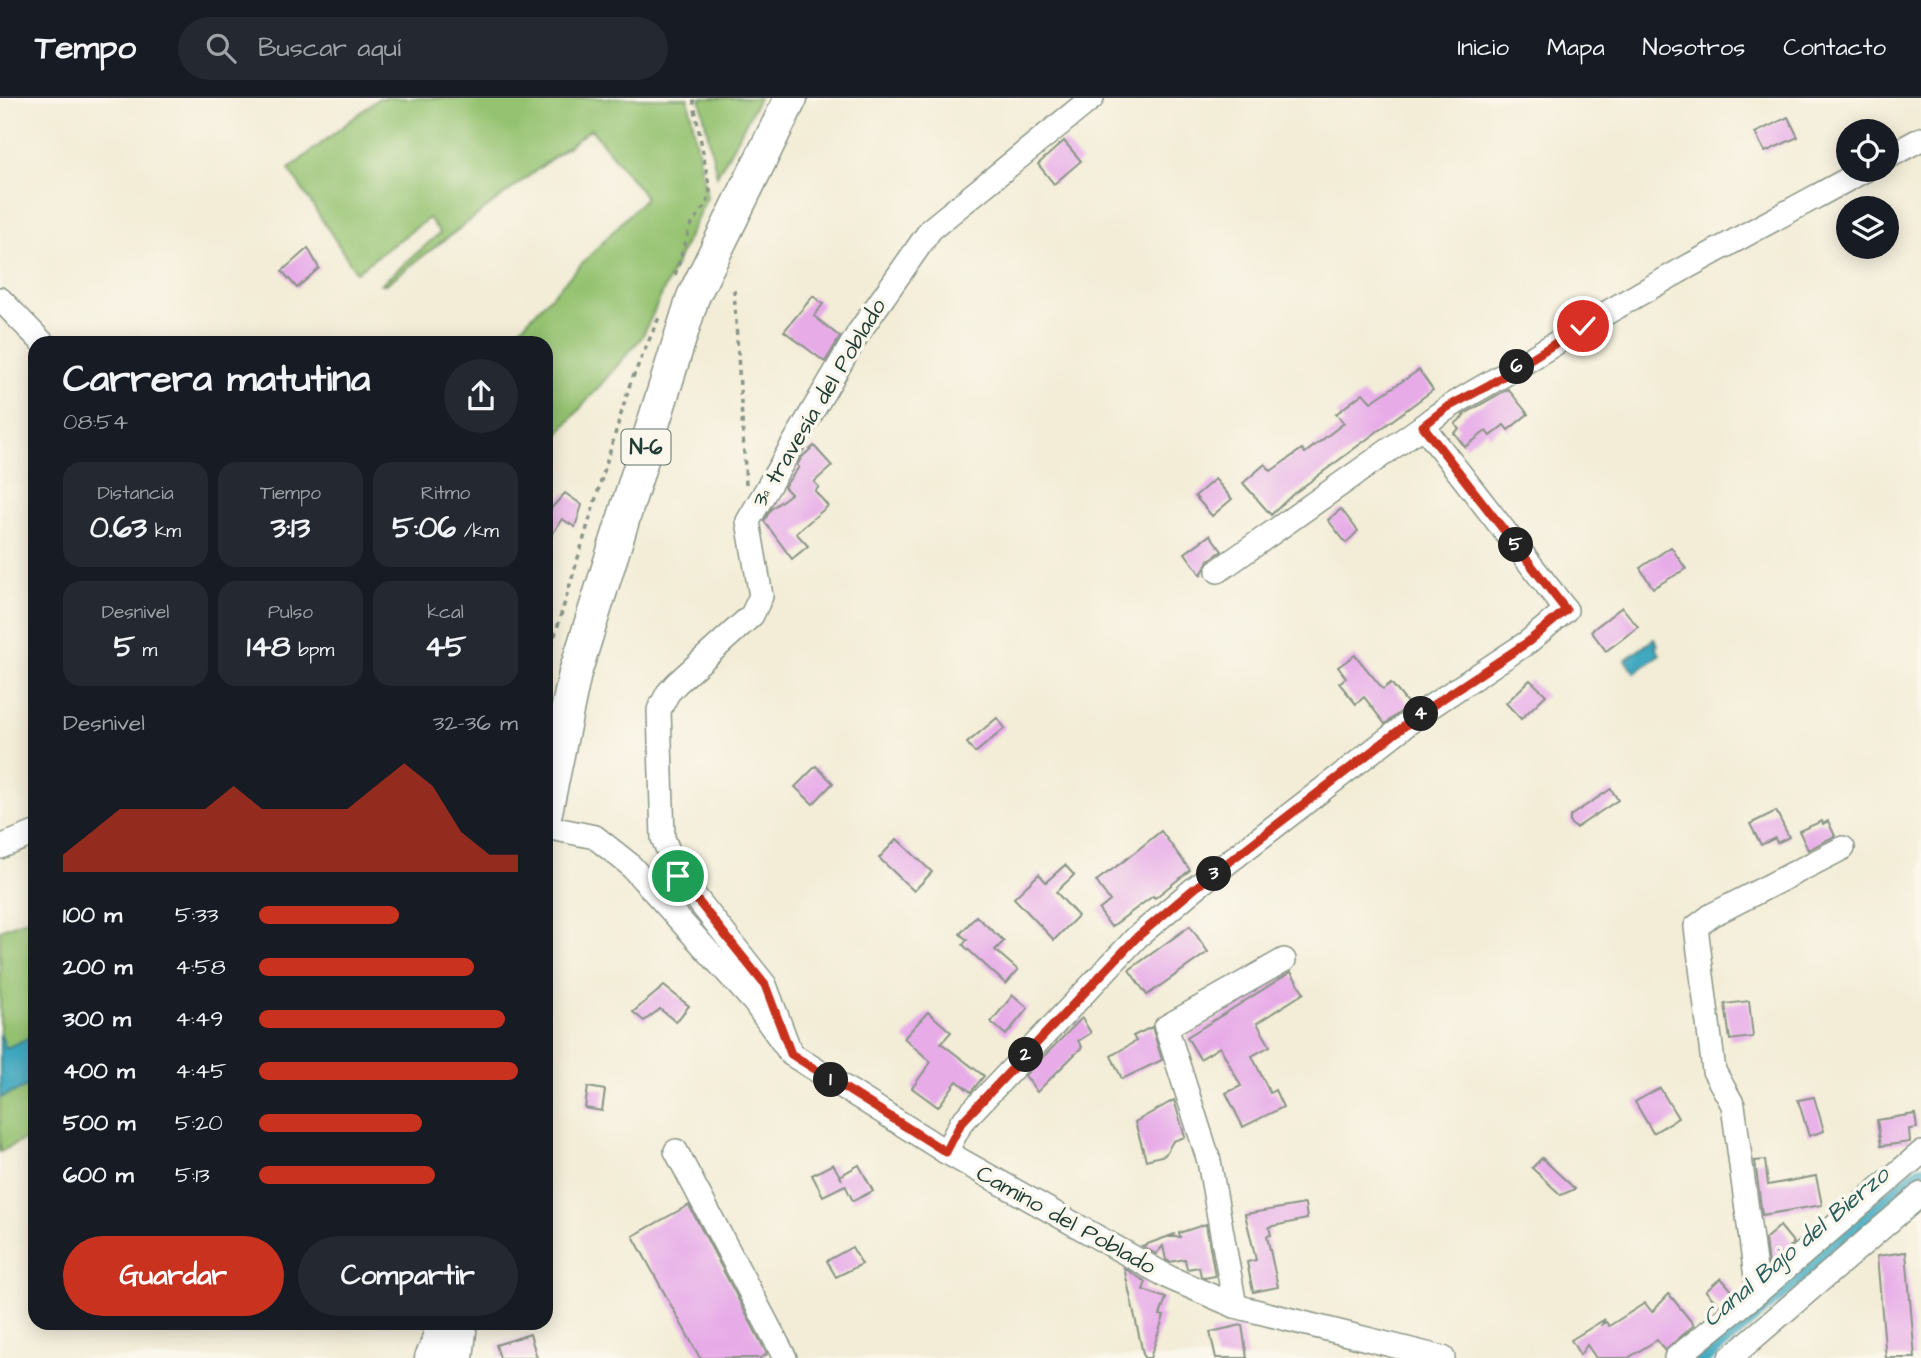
<!DOCTYPE html>
<html lang="es">
<meta charset="utf-8">
<style>
:root{--surface:#171b24;--page:#242831;--text:#f1f3f6;--muted:#9ea1a6;--line:#363941;--accent:#c8321e}
body{margin:0;font-family:"Architects Daughter",sans-serif;background:var(--page);color:var(--text);height:100vh;display:flex;flex-direction:column;font-size:26px;white-space:nowrap}
*{box-sizing:border-box;margin:0}
p{font-size:23px;color:var(--muted)}
.icon{flex:none;width:38px;height:38px;fill:none;stroke:currentColor;stroke-width:2;stroke-linecap:round;stroke-linejoin:round}
.map{position:relative;flex:1;overflow:hidden}
.drawer{position:absolute;left:28px;top:238px;width:525px;height:994px;display:flex;flex-direction:column;background:var(--surface);border-radius:21px;box-shadow:0 4px 18px #0003}
.drawer>*{flex:none}
.controls{position:absolute;left:1836px;top:21px;display:grid;gap:14px}
.controls a{display:grid;place-items:center;width:63px;height:63px;border-radius:50%;background:var(--surface);box-shadow:0 4px 18px #0003;font-size:35px}
.pin{position:absolute;display:grid;place-items:center;width:60px;height:60px;color:#fff;margin:-30px;border:4px solid #fff;border-radius:50%;box-shadow:0 2px 7px #0007}
.km{position:absolute;width:35px;height:35px;margin:-18px;border-radius:50%;background:#222;color:#fff;font-size:19px;line-height:35px;text-align:center}
.round{display:grid;place-items:center;flex:none;width:74px;height:74px;border-radius:37px;background:var(--page)}
.head{display:flex;align-items:center;justify-content:space-between;height:119px;padding:0 35px}
h1{font-size:38px;font-weight:800;line-height:52px}
.stats{display:grid;grid-template-columns:repeat(3,1fr);gap:10px;height:119px;padding:7px 35px}
.stats div{display:grid;align-content:center;border-radius:18px;background:var(--page);text-align:center}
.stats b{font-size:30px;font-weight:800}
.stats small{font-size:19px;font-weight:400}
.stats p{font-size:19px}
.chart{height:196px;padding:14px 35px}
.chart p{display:flex;justify-content:space-between}
.chart svg{width:100%;height:126px;margin-top:7px;fill:var(--accent);opacity:.7}
.cta{display:flex;gap:14px;margin-top:auto;padding:14px 35px}
.cta a{flex:1;height:80px;border-radius:42px;background:var(--accent);color:#fff;font-size:28px;font-weight:800;line-height:80px;text-align:center}
.cta a+a{background:var(--page);color:var(--text)}
ul{padding:0 35px;list-style:none;font-size:23px}
li{display:grid;grid-template-columns:112px 84px 1fr;align-items:center;height:52px}
li i{height:18px;border-radius:9px;background:var(--accent)}
header{display:flex;align-items:center;gap:42px;box-sizing:border-box;height:98px;padding:0 35px;background:var(--surface);border-bottom:2px solid var(--line)}
header strong{font-size:33px}
nav{display:flex;gap:38px;margin-inline-start:auto;font-size:24px}
.search{width:490px;height:63px;background:var(--page);display:flex;align-items:center;gap:18px;box-sizing:border-box;padding:0 24px;border-radius:38px;color:var(--muted);font-size:26px}
.map>svg:first-child{display:block}
</style>
<header>
<strong>Tempo</strong>
<div class="search"><svg class="icon" aria-label="search" viewBox="0 0 24 24"><circle cx="10" cy="10" r="6"/><path d="M15 15l6 6"/></svg>Buscar aquí</div>
<nav><a>Inicio</a><a>Mapa</a><a>Nosotros</a><a>Contacto</a></nav>
</header>
<div class="map">
<svg width="1921" height="1260" viewBox="0 0 1921 1260">
<rect width="100%" height="100%" fill="#fbf7ec"/>
<filter id="ink" filterUnits="userSpaceOnUse"><feTurbulence type="fractalNoise" baseFrequency=".0143" numOctaves="2"/><feDisplacementMap in="SourceGraphic" scale="14" xChannelSelector="R" yChannelSelector="G"/><feConvolveMatrix kernelMatrix="1 2 1 2 8 2 1 2 1" color-interpolation-filters="sRGB"/></filter>
<filter id="wash" filterUnits="userSpaceOnUse"><feTurbulence type="fractalNoise" baseFrequency=".00686" numOctaves="4" result="noise"/><feDisplacementMap in="SourceGraphic" scale="28" xChannelSelector="R" yChannelSelector="G"/><feGaussianBlur stdDeviation="1.57" result="paint"/><feColorMatrix in="noise" values="0 0 0 0 0 0 0 0 0 0 0 0 0 0 0 0 0 1.4 0 .05"/><feComposite in="paint" operator="in"/></filter>
<g filter="url(#wash)">
<rect width="100%" height="100%" fill="#f3edd7"/>
<g fill="#94c270" stroke="#5a8052" stroke-width="2">
<path d="M379,0H688L707,99L642,239L546,350V245H506L646,99L591,31L386,186H381L440,135L429,120L356,174L289,71Z"/>
<path d="M700,0H759L717,78Z"/>
<path d="M35,818V1036L0,1054V832Z"/>
</g>
<g fill="#3fa8bf" stroke="#2f727a" stroke-width="2">
<path d="M1654,541L1658,547L1655,549L1660,556L1635,575L1625,562Z"/>
<path d="M0,935L6,950L35,937V985L0,1000Z"/>
</g>
<g fill="none" stroke-linecap="round" stroke-linejoin="round">
<path stroke="#3fa8bf" stroke-width="18" d="M1702,1260L1921,1075"/>
</g>
<g id="blocks">
<g fill="#e7ace8">
<path d="M1788,19L1798,39L1765,54L1755,35Z"/>
<path d="M1064,43L1081,63L1054,86L1038,66Z"/>
<path d="M308,150L319,170L297,190L282,173Z"/>
<path d="M813,198L823,206L814,218L840,239L825,264L784,233Z"/>
<path d="M1419,272L1433,292L1292,397L1271,417L1243,385L1265,366L1271,373L1302,351L1305,355L1344,325L1336,316L1363,295L1371,304Z"/>
<path d="M1508,291L1528,316L1508,332L1504,327L1490,338L1486,333L1465,349L1454,335L1459,331L1455,326L1464,318L1463,317Z"/>
<path d="M814,348L832,368L814,384L819,389L815,393L828,408L796,435L808,448L792,461L764,423L771,411L791,396L784,389L799,369L797,367L802,359Z"/>
<path d="M1215,381L1232,401L1212,418L1195,398Z"/>
<path d="M565,395L582,407L575,429L562,421L546,446V416Z"/>
<path d="M1341,411L1358,433L1346,445L1328,422Z"/>
<path d="M1210,437L1222,453L1209,462L1201,477L1185,455Z"/>
<path d="M1671,449L1686,471L1653,490L1640,470Z"/>
<path d="M1622,509L1638,529L1606,553L1591,533Z"/>
<path d="M1355,557L1383,591L1391,585L1409,607L1385,626L1364,599L1356,606L1339,585L1346,580L1338,569Z"/>
<path d="M1530,582L1546,597L1521,621L1506,605Z"/>
<path d="M997,620L1005,630L975,655L967,645Z"/>
<path d="M816,668L833,685L813,706L795,689Z"/>
<path d="M1611,691L1618,702L1576,730L1570,725V718Z"/>
<path d="M1776,713L1789,739L1777,745L1775,740L1761,747L1750,726Z"/>
<path d="M1822,723L1823,726L1828,723L1835,738L1808,752L1799,733Z"/>
<path d="M1161,733L1190,772L1155,800L1153,798L1111,829L1099,812L1110,803L1096,783L1124,763Z"/>
<path d="M897,741L932,774L914,793L879,760Z"/>
<path d="M1065,767L1074,777L1056,794L1078,818L1054,842L1014,800L1039,776L1046,784Z"/>
<path d="M976,818L1004,843L995,852L1018,872L1006,886L963,847L967,842L960,836Z"/>
<path d="M1190,828L1208,854L1147,897L1129,872Z"/>
<path d="M1291,874L1304,895L1257,925L1270,948L1252,958L1270,995L1275,992L1283,1009L1243,1029L1226,995L1241,988L1220,949L1200,961L1187,939Z"/>
<path d="M664,888L689,908L676,924L660,911L644,923L633,914Z"/>
<path d="M1013,897L1028,910L1006,937L991,924Z"/>
<path d="M1749,903L1753,939L1730,942L1725,906Z"/>
<path d="M928,914L951,934L941,945L984,978L971,994L957,983L938,1009L912,990L931,964L904,940Z"/>
<path d="M1082,920L1091,935L1078,943L1082,949L1037,994L1025,977Z"/>
<path d="M1152,929L1162,962L1122,981L1111,958L1136,943L1133,938Z"/>
<path d="M588,989L605,992L602,1013L585,1010Z"/>
<path d="M1660,990L1678,1020L1653,1035L1635,1004Z"/>
<path d="M1814,999L1824,1033L1809,1038L1798,1002Z"/>
<path d="M1174,1002L1185,1039L1173,1043L1165,1057L1146,1062L1135,1024Z"/>
<path d="M1915,1016L1917,1030L1909,1031L1910,1044L1881,1048L1877,1022Z"/>
<path d="M1542,1060L1575,1091L1561,1097L1532,1070Z"/>
<path d="M1765,1062L1768,1087L1816,1078L1822,1107L1762,1117L1755,1063Z"/>
<path d="M833,1066L842,1082L840,1078L859,1067L873,1093L853,1103L845,1087L823,1098L812,1077Z"/>
<path d="M1305,1106L1307,1121L1269,1129L1271,1137L1267,1138L1278,1189L1253,1194L1247,1164L1256,1162L1245,1116Z"/>
<path d="M689,1107L767,1256L760,1260H700L633,1138Z"/>
<path d="M1206,1126L1215,1178L1205,1180L1201,1178L1199,1169L1187,1171L1185,1161L1170,1164L1166,1162L1163,1148L1156,1156L1142,1148L1175,1136L1171,1139H1180L1179,1135Z"/>
<path d="M1780,1128L1794,1145L1768,1167L1765,1141Z"/>
<path d="M852,1149L862,1166L836,1179L827,1163Z"/>
<path d="M1906,1154L1915,1260H1886L1877,1158Z"/>
<path d="M1124,1170L1146,1184L1143,1192L1166,1200L1160,1217L1164,1218L1150,1260H1144Z"/>
<path d="M1721,1180L1734,1195L1719,1208L1706,1193Z"/>
<path d="M1669,1196L1694,1227L1665,1253L1657,1242L1628,1260H1596L1587,1247L1580,1257L1571,1242L1605,1221L1602,1226L1606,1224L1609,1228L1645,1205L1652,1214Z"/>
<path d="M1242,1227L1247,1260H1216L1210,1234Z"/>
<path d="M530,1236L537,1260H500L496,1247Z"/>
</g>
</g>
</g>
<g filter="url(#ink)">
<use href="#blocks" fill-opacity="0" stroke="#899586" stroke-width="2"/>
<g fill="none" stroke-linecap="round" stroke-linejoin="round">
<defs>
<g id="minor">
<path d="M1886,60L1921,41"/>
<path d="M0,201L43,245"/>
<path d="M1218,473L1423,328C1455,302 1492,285 1527,263C1637,194 1751,134 1865,72"/>
<path d="M546,729L595,739L629,766L754,904L791,956L946,1054L1170,1180L1235,1208L1443,1260"/>
<path d="M0,749L35,735"/>
<path d="M791,956L765,887L678,777L663,740L659,612L668,595L677,585L752,517L761,498L748,423L859,234L931,131L1092,0"/>
<path d="M676,1053L785,1260"/>
<path d="M946,1054L961,1025L1137,839L1195,790L1424,613L1528,544L1566,512L1423,328"/>
<path d="M1758,1194L1733,1007L1714,973L1696,829L1712,817L1843,750"/>
<path d="M1235,1208L1209,1063L1166,929L1284,862"/>
<path d="M1676,1260L1758,1194L1921,1055"/>
<path d="M1730,1260L1921,1096"/>
</g>
<g id="highway">
<path d="M546,714L575,575L693,199L791,0"/>
<path d="M431,1260L435,1252L443,1225"/>
<path d="M457,1260L461,1225"/>
</g>
</defs>
<use href="#minor" stroke="#899586" stroke-width="26"/>
<use href="#highway" stroke="#899586" stroke-width="35"/>
<g stroke="#899586" stroke-width="3.5" stroke-dasharray="5 5" stroke-linecap="butt">
<path d="M675,177L690,129L707,105L710,93L693,0"/>
<path d="M734,192L746,386"/>
<path d="M546,567L630,286L660,217"/>
</g>
<use href="#minor" stroke="#fff" stroke-width="23"/>
<use href="#highway" stroke="#fff" stroke-width="32"/>
</g>
</g>
<g fill="none" stroke-linecap="round" stroke-linejoin="round" filter="url(#ink)">
<defs>
<path id="route" d="M678,778L765,887L791,956L946,1054L961,1025L1137,839L1195,790L1424,613L1528,544L1566,512L1423,328L1446,310L1489,287L1583,228"/>
</defs>
<use href="#route" stroke="#fff" stroke-width="14"/>
<use href="#route" stroke="#c8321e" stroke-width="9"/>
</g>
<g text-anchor="middle" dominant-baseline="central" stroke-width="7" stroke-linejoin="round" paint-order="stroke">
<rect fill="#fbf7ec" stroke="#61756b" stroke-width="2" x="621.5" y="331.5" width="49" height="35" rx="5"/>
<g font-size="21" font-weight="bold" fill="#1f3d34">
<text x="646" y="349">N-6</text>
</g>
<g font-size="23" fill="#1f3d34" stroke="#fbf7ec">
<text transform="translate(819 305) rotate(-59)">3ª travesía del Poblado</text>
<text transform="translate(1066 1122) rotate(29)">Camino del Poblado</text>
</g>
<g font-size="24" font-style="italic" fill="#295d5e" stroke="#fbf7ec">
<text transform="translate(1796 1149) rotate(-40)">Canal Bajo del Bierzo</text>
</g>
</g>
</svg>
<div class="controls">
<a><svg class="icon" aria-label="locate" viewBox="0 0 24 24"><circle cx="12" cy="12" r="6"/><path d="M12 2v4M12 18v4M2 12h4M18 12h4"/></svg></a>
<a><svg class="icon" aria-label="layers" viewBox="0 0 24 24"><path d="M12 4l9 5-9 5-9-5zM3 14l9 5 9-5"/></svg></a>
</div>
<div class="pin" style="left:678px;top:778px;background:#1e9e55"><svg class="icon" aria-label="arrive" viewBox="0 0 24 24"><path d="M6 21V4h12l-3 4 3 4H6"/></svg></div>
<div class="pin" style="left:1583px;top:228px;background:#d93025"><svg class="icon" aria-label="check" viewBox="0 0 24 24"><path d="M5 12l5 5 9-10"/></svg></div>
<b class="km" style="left:831px;top:982px">1</b>
<b class="km" style="left:1026px;top:957px">2</b>
<b class="km" style="left:1214px;top:776px">3</b>
<b class="km" style="left:1421px;top:616px">4</b>
<b class="km" style="left:1516px;top:447px">5</b>
<b class="km" style="left:1517px;top:269px">6</b>
<section class="drawer">
<div class="head"><div><h1>Carrera matutina</h1><p>08:54</p></div><a class="round"><svg class="icon" aria-label="share" viewBox="0 0 24 24"><path d="M12 15V3M7 8l5-5 5 5M5 13v7h14v-7"/></svg></a></div>
<div class="stats">
<div><p>Distancia</p><b>0.63<small> km</small></b></div>
<div><p>Tiempo</p><b>3:13</b></div>
<div><p>Ritmo</p><b>5:06<small> /km</small></b></div>
</div>
<div class="stats">
<div><p>Desnivel</p><b>5<small> m</small></b></div>
<div><p>Pulso</p><b>148<small> bpm</small></b></div>
<div><p>kcal</p><b>45</b></div>
</div>
<div class="chart"><p><span>Desnivel</span>32–36 m</p>
<svg viewBox="0 0 160 44" preserveAspectRatio="none"><path d="M0 44V38L10 30L20 22L30 22L40 22L50 22L60 14L70 22L80 22L90 22L100 22L110 14L120 6L130 14L140 30L150 38L160 38V44z"/></svg>
</div>
<ul>
<li><b>100 m</b>5:33<i style="width:54%"></i></li>
<li><b>200 m</b>4:58<i style="width:83%"></i></li>
<li><b>300 m</b>4:49<i style="width:95%"></i></li>
<li><b>400 m</b>4:45<i style="width:100%"></i></li>
<li><b>500 m</b>5:20<i style="width:63%"></i></li>
<li><b>600 m</b>5:13<i style="width:68%"></i></li>
</ul>
<div class="cta"><a>Guardar</a><a>Compartir</a></div>
</section>
</div>
